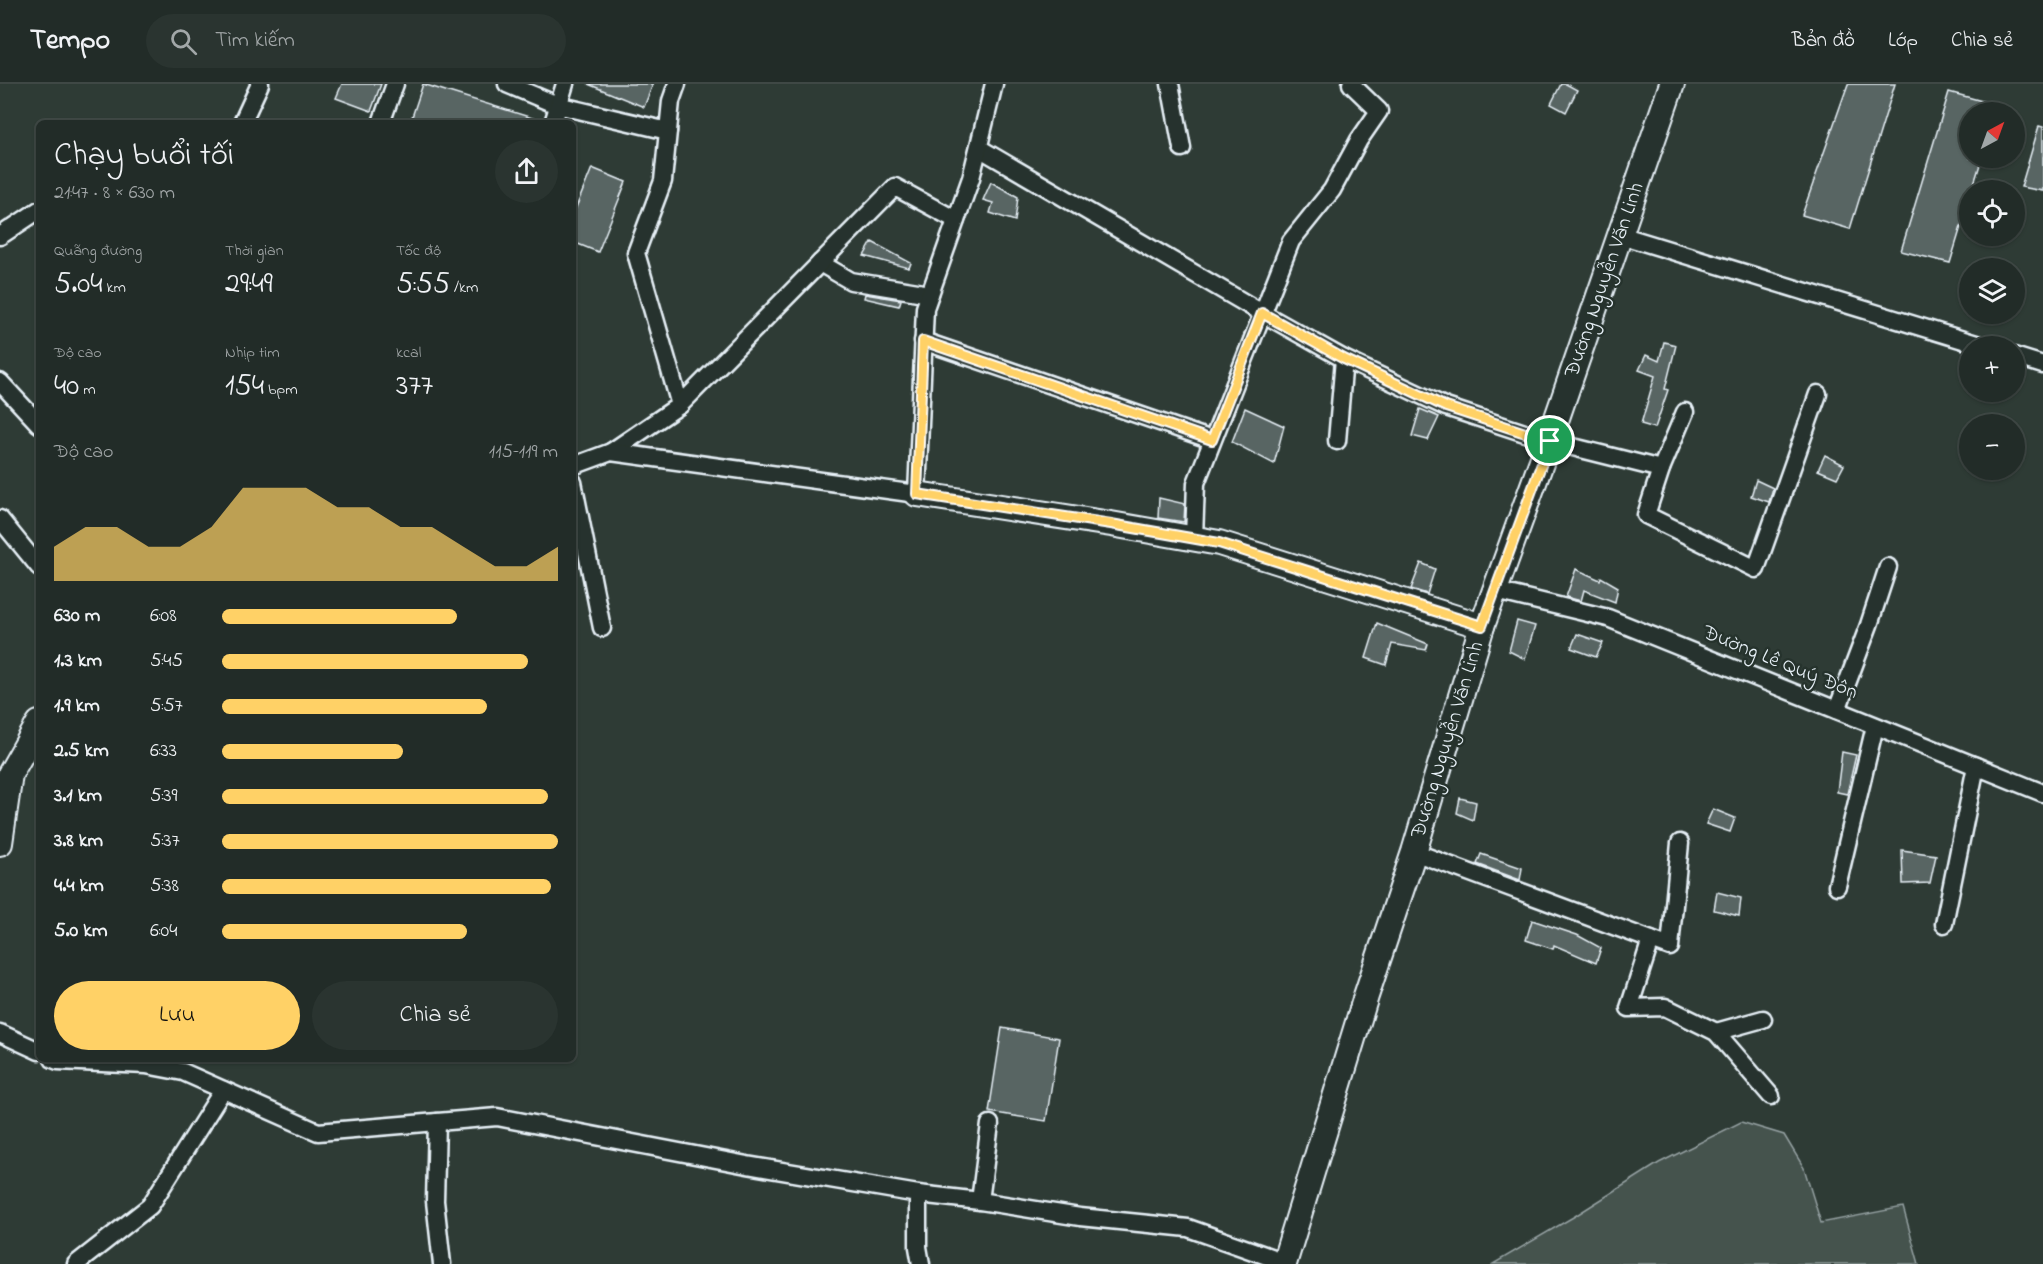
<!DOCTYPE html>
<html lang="vi">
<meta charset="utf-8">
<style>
:root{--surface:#222c28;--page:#2a3430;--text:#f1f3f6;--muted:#a2a7a8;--line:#3f4845;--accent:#ffd166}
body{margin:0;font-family:"Indie Flower",sans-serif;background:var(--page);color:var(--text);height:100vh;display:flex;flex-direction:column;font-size:22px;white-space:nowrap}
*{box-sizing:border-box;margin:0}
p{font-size:20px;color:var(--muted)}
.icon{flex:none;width:33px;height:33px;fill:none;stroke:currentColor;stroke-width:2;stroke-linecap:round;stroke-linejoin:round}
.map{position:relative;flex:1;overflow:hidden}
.panel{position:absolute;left:36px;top:36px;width:540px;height:942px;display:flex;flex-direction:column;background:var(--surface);border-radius:9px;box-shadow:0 2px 4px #0004,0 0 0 2px var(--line)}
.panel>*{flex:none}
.needle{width:39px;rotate:41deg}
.buttons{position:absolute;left:1959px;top:18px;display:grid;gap:12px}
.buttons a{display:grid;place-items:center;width:66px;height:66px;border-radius:50%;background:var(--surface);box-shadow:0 2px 4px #0004,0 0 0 2px var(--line);font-size:30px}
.pin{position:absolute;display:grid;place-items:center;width:51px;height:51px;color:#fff;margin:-26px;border:3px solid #fff;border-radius:50%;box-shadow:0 2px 6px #0007}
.round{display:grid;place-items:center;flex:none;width:63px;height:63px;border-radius:32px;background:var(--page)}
.head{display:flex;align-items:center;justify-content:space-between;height:102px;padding:0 18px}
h1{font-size:33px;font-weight:600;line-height:45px}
.figures{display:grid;grid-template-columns:repeat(3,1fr);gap:9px;height:102px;padding:6px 18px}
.figures div{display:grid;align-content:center}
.figures b{font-size:30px;font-weight:600}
.figures small{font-size:16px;font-weight:400}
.figures p{font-size:16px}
.chart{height:168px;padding:12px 18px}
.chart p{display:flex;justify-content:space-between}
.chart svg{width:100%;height:108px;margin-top:6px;fill:var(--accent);opacity:.7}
.action{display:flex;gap:12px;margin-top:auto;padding:12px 18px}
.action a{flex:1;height:69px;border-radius:36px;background:var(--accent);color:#111;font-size:24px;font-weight:600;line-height:69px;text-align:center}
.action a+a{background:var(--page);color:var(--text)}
ul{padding:0 18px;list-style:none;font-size:20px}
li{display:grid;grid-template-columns:96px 72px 1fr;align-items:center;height:45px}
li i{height:15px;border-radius:8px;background:var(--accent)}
header{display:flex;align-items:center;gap:36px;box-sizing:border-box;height:84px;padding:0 30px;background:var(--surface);border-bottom:2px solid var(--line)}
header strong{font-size:28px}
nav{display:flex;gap:33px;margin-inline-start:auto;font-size:21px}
.search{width:420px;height:54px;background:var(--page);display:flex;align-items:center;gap:15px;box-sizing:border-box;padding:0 21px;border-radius:33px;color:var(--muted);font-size:22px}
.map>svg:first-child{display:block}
</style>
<header>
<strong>Tempo</strong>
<div class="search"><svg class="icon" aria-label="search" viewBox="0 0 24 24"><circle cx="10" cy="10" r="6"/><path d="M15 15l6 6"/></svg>Tìm kiếm</div>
<nav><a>Bản đồ</a><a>Lớp</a><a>Chia sẻ</a></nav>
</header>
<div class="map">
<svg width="2043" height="1180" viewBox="0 0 2043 1180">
<rect width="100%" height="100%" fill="#2e3b35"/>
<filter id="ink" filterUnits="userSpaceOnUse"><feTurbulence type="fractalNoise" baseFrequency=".0167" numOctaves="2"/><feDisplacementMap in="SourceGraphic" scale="12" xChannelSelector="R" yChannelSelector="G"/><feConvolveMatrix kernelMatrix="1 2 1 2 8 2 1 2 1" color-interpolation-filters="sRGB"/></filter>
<g filter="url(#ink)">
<path fill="#45524e" stroke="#96a2a3" stroke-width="1.5" d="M1741,1038L1784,1051L1804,1084L1821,1139L1903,1123L1919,1180H1493L1575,1132L1659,1079Z"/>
<g fill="#596563" stroke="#e8f1f8" stroke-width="1.5">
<path d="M342,0H381L371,27L336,14Z"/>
<path d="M423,0L539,36V39H410Z"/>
<path d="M588,0H653L644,23Z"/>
<path d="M1561,0H1566L1577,6L1566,28L1551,20Z"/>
<path d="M1848,0H1895L1850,145L1802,131Z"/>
<path d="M1949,8L2008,24L2007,28H1970V74H1982L1972,106H1970V113L1950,179L1901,167Z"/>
<path d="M2039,42L2043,43V107L2021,103Z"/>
<path d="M592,84L626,98L598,168L573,158V131Z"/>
<path d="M991,98L1018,113L1015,137L990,129L993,119L983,116Z"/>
<path d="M872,158L911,179L909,184L864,172Z"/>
<path d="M865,210L901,216L899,222L864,214Z"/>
<path d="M1664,258L1676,261L1665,305L1668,306L1655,344L1641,340L1655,292L1639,286L1646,271L1659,277Z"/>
<path d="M1245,324L1284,342L1274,380L1232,358Z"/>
<path d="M1420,325L1439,333L1428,356L1412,352Z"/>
<path d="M1825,371L1844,381L1837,394L1818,386Z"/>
<path d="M1756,396L1773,404L1769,418L1751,412Z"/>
<path d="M1159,414L1185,420L1184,438L1158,434Z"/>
<path d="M1421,479L1435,485L1427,510L1411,505Z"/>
<path d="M1576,485L1600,496L1601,493L1618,503L1615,518L1584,506L1581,517L1566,513Z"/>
<path d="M1517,537L1535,542L1525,575L1509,567Z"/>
<path d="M1377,539L1428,560L1426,566L1392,560L1386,581L1366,574Z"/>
<path d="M1577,550L1603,559L1596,573L1571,564Z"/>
<path d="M1842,668L1856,671L1847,710L1837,708Z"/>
<path d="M1460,714L1476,718L1473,736L1457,729Z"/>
<path d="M1713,725L1735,734L1730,748L1706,740Z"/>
<path d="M1902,766L1936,771L1930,799L1903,800Z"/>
<path d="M1481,770L1522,784L1520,796L1477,780Z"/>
<path d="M1717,808L1741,814L1739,832L1714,826Z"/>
<path d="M1532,836L1577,851L1601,864L1596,879L1554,861L1553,865L1526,856Z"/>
<path d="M1002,944L1059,954L1046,1037L989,1028Z"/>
</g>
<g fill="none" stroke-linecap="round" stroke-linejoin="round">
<defs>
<g id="street">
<path d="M507,0L557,21L668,47"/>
<path d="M677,0L671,17L663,97L636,169L680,321"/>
<path d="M1170,0L1182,64"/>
<path d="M242,39L260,0"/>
<path d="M381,39L395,0"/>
<path d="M553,39L565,0"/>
<path d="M979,64L1262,229L1344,275L1446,323L1549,357L1661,385"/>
<path d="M1620,151L1983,262"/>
<path d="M0,152L39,126"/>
<path d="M820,179L851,197L930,210"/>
<path d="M923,257L1212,356"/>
<path d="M2014,272L2043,281"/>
<path d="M0,298L39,340"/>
<path d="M1685,328L1661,385L1646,431L1756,485L1818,310"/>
<path d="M1337,357L1344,275"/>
<path d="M611,368L680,321L895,103L956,136"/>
<path d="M573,382L611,368L917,410L925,224L971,94L994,0"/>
<path d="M573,398L602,544"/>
<path d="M0,435L39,483"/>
<path d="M1194,454L1196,399L1291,157L1332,106L1359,56L1379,27L1351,0"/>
<path d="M1496,507L1608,534L2043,709"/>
<path d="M1837,626L1869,541L1888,483"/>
<path d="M1414,768L1670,863L1680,759"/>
<path d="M1837,802L1875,642"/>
<path d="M1944,840L1976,682"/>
<path d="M1651,856L1629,924L1665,923L1716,948L1771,1012"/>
<path d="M1716,948L1763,935"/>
<path d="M0,949L39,967"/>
<path d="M53,975L58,977L146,981L183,988L318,1048L497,1033L747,1081L918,1110V1163L921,1180"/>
<path d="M437,1038L435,1117L442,1180"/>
<path d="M918,1110L980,1117L990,1040"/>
<path d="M980,1117L1080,1133L1188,1144L1284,1178"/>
<path d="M76,1180L150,1122L223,1006"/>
</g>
<g id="secondary">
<path d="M917,410L1111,440L1219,459L1482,542"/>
<path d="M0,759L10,690L39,639"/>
<path d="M1284,1180L1366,912L1414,768L1482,542L1549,357L1672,0"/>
</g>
</defs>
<use href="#street" stroke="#e8f1f8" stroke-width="21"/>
<use href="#secondary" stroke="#e8f1f8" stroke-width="28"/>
<use href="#street" stroke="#26332d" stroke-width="16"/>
<use href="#secondary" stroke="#26332d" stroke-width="24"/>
</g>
</g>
<g fill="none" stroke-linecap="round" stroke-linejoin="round" filter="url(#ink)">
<defs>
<path id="route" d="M1262,229L1344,275L1446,323L1550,357L1482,542L1219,459L1111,440L917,410L923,257L1212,356Z"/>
</defs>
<use href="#route" stroke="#fff" stroke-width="12"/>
<use href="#route" stroke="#ffd166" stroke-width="8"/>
</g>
<g text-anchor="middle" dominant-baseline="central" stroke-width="5" stroke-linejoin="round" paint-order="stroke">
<g font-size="21" fill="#e8f1f8" stroke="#26332d">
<text transform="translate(1605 196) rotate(-71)">Đường Nguyễn Văn Linh</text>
<text transform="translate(1780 579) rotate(22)">Đường Lê Quý Đôn</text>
<text transform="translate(1448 656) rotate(-73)">Đường Nguyễn Văn Linh</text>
</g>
</g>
</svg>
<div class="buttons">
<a><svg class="needle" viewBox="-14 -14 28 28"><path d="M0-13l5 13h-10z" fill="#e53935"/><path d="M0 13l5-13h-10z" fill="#a2a7a8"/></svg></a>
<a><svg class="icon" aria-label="locate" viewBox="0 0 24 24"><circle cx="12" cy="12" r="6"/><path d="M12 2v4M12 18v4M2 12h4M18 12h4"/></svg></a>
<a><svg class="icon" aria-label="layers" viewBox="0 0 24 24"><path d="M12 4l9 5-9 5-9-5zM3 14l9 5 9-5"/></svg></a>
<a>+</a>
<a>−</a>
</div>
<div class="pin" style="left:1550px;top:357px;background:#1e9e55"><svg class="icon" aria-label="arrive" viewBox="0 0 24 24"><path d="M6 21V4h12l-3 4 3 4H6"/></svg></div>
<section class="panel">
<div class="head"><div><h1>Chạy buổi tối</h1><p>21:47 · 8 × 630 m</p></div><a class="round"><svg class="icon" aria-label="share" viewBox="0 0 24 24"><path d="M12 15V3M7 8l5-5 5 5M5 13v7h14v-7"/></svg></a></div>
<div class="figures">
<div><p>Quãng đường</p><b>5.04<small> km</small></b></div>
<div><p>Thời gian</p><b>29:49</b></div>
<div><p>Tốc độ</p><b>5:55<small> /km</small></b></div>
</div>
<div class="figures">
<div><p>Độ cao</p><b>40<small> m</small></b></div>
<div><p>Nhịp tim</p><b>154<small> bpm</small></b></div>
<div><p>kcal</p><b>377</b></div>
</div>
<div class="chart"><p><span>Độ cao</span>115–119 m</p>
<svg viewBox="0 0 160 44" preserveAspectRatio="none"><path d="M0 44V30L10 22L20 22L30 30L40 30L50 22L60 6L70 6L80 6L90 14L100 14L110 22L120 22L130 30L140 38L150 38L160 30V44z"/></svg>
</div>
<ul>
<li><b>630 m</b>6:08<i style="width:70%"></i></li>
<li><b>1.3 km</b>5:45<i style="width:91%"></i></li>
<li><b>1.9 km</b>5:57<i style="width:79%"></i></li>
<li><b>2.5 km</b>6:33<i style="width:54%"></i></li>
<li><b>3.1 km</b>5:39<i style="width:97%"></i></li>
<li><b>3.8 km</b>5:37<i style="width:100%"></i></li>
<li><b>4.4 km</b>5:38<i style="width:98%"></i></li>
<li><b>5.0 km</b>6:04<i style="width:73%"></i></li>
</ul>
<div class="action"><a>Lưu</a><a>Chia sẻ</a></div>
</section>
</div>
